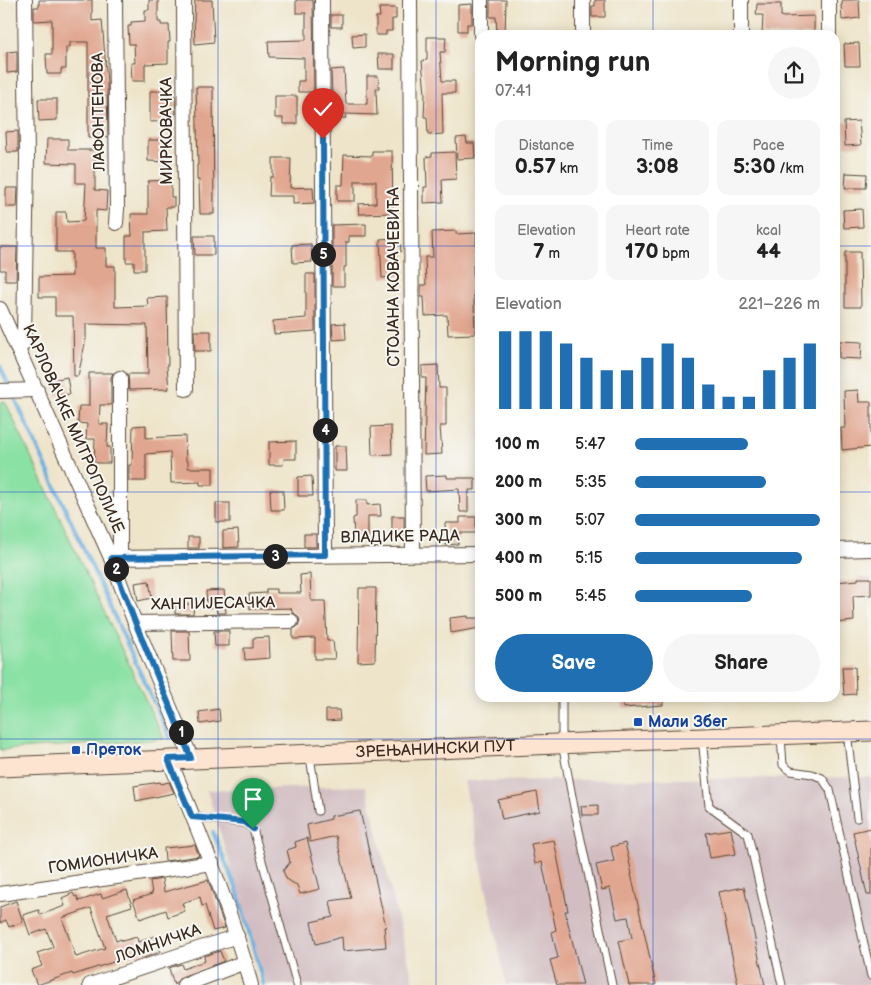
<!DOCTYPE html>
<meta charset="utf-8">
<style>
:root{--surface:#fff;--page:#f6f6f6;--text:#222;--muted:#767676;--accent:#1f6fb2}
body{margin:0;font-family:"Balsamiq Sans",sans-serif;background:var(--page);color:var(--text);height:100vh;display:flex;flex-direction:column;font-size:19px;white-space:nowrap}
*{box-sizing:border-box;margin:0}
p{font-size:16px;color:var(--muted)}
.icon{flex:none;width:28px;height:28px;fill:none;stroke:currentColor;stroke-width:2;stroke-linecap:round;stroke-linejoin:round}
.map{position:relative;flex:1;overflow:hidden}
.details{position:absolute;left:475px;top:30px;width:365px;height:672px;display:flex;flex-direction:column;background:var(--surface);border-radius:15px;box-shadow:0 2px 12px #0003}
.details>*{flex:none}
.pin{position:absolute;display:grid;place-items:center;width:42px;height:42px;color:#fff;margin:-51px -21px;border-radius:50% 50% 50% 0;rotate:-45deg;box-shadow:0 0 5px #0007}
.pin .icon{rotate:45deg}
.km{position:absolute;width:25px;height:25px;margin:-12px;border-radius:50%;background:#222;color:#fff;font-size:14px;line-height:25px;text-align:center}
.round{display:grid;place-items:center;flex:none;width:52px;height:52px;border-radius:26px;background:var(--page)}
.head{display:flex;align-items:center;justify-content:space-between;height:85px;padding:0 20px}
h1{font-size:28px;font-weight:800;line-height:38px}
.figures{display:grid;grid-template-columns:repeat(3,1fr);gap:8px;height:85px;padding:5px 20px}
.figures div{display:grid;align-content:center;border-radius:12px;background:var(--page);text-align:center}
.figures b{font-size:21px;font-weight:800}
.figures small{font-size:14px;font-weight:400}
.figures p{font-size:14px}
.chart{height:140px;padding:10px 20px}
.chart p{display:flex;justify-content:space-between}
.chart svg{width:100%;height:90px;margin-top:5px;stroke:var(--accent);stroke-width:6}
.cta{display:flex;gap:10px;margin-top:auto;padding:10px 20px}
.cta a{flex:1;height:58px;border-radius:30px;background:var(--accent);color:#fff;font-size:20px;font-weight:800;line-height:58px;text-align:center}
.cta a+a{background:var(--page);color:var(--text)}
ul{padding:0 20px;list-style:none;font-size:16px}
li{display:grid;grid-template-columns:80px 60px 1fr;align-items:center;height:38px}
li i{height:12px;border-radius:6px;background:var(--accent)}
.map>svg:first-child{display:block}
</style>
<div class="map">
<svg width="871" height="985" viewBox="0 0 871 985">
<rect width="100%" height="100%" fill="#f6f6f2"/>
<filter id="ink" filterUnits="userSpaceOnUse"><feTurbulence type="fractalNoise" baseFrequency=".02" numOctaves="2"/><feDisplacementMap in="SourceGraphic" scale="10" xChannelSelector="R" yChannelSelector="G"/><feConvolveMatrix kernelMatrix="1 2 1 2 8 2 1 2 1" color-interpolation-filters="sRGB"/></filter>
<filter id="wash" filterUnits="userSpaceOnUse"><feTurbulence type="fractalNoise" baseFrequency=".0096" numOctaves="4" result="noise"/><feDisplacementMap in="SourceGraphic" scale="20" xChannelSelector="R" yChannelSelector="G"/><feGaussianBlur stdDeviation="1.12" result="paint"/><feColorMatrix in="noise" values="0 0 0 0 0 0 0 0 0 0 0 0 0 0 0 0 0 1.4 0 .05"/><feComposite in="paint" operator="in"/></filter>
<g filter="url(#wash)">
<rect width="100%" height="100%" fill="#eee4c9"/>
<g fill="#d2bec2">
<path d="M871,777V985H506L464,781Z"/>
<path d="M366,786L414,985H267L207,790Z"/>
</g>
<path fill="#8ae1a4" stroke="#628661" d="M5,401L164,739L0,750V402Z"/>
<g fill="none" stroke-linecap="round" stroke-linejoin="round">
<g stroke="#6cb1e2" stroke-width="4">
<path d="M0,366L10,388"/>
<path d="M13,394L170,738"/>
<path d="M213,832L237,890L264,985"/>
</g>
</g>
<g id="blocks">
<g fill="#e1a68f" fill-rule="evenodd">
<path d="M39,0H92V21L102,20L107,83L108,137L88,138V42H70V47H66V69H61V74H47L46,54H52V20L34,21V7H39Z"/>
<path d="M149,0H158V22H161V25H169L170,42H168V63L145,64V81H132L131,63H135L134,44H129L128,26H131V22L145,21V10H149Z"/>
<path d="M195,0H212L214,42L195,44L194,19Z"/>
<path d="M296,0H313L314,92H298V81H304V58L269,57L268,41L306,40V13H296Z"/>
<path d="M490,0H506L505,35H497L496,17H490Z"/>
<path d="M595,0H605V17H592V6H595Z"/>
<path d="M842,0H859L860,18L842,20L841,5H842Z"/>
<path d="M472,4V24H467V31H458V5Z"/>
<path d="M757,4H781V16L783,17L814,16V35H762L763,15H756Z"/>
<path d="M379,8H396V19H392V31H386V35H376V17H380Z"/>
<rect x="331" y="15" width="11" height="12"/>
<path d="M365,34V47L353,48L352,35Z"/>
<path d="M427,37H446L445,52H440L442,81H455V93H442L443,134L428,135L427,117H424L425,94L422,61L427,60Z"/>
<path d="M859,43L860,66H845L844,44Z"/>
<path d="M17,51V72L7,73V52Z"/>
<path d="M378,54H394V69H379Z"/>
<path d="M344,69L346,104H367V76H378L379,88H376L377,115L345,114L346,118L333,119L331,70Z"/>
<path d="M196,87H213L214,214H200L199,180H197V165H198Z"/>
<path d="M150,91H165V96L175,95L176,114H170V121L150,122Z"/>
<path d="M275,96H297V124H283V118H275Z"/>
<path d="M38,99H57V120L39,121Z"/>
<path d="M859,121L861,145L845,146L844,122Z"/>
<path d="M18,131V152H7L6,132Z"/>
<path d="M466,137L467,143H474L475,158L457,159L456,138Z"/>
<path d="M47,139H68V150H95V190L107,191L106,211L96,210V248H106V266H115V307L148,306L147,298L167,297L168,366H167L169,389L129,390L128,374H148L147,325L86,324V339L78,376H74L73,316H55V297H39V277L72,276V252H56V212H66L67,222L84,221L86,183H76V164L46,163Z"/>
<path d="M148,140H169L168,162L148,161Z"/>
<path d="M372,151H392L393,213L359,214L358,204L376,203V181H355V201H337V185H343L344,155L372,156Z"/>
<path d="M455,152L456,179L442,180L443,202L424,203V187H427L426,157L432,156V153Z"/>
<path d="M273,158H291L290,188L313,187L314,203L293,204V196H269L270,177H273Z"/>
<path d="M846,173L867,174L866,188H845Z"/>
<path d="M171,180V197H174V207H166L167,231L145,232V270H134V262H126V236H132L131,214H148V181Z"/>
<path d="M6,188H18L17,207H6Z"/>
<path d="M862,209L863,227L844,228L843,210Z"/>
<path d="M366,224V236H349V242H346V267H344V286H332V225Z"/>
<path d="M456,231V234L476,233V265H473L475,334L448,335L447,315L425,316L424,297H421V285H426L425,257H433L432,232Z"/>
<path d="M194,236H214V255H195Z"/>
<path d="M394,238V242H400L401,252H396L397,276L382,278L380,239Z"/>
<path d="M311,244L312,262L293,263L292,245Z"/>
<path d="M0,247H17L16,281H5V270H0Z"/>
<path d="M845,252H860L861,307H845Z"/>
<path d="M306,274H315V331L274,334L273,321L306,318Z"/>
<path d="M345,323L346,339L333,340L332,324Z"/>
<path d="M194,331H211V351H195Z"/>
<path d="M839,341L862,342L861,359L839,358Z"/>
<path d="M438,365L439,388H446V426H440L442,454L424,455L426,378H422V366Z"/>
<path d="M89,373H113L111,378V405H100L99,424H108L107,447H110V463H94L95,439H86L87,424L78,423L79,406H89Z"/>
<path d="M67,377L70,394L56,396L53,380Z"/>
<path d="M858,390L859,402H871V447L842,450L841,428H845L844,391Z"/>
<path d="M146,425V438L185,436L186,461H188V468H213V485H200V482L171,483L170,452L146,454V481H129V465H132L133,426Z"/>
<path d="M391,426L392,454L372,455L371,427Z"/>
<path d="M296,441V459H284L283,465H269V442Z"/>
<path d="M335,446H346L347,471H335Z"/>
<path d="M447,475V478H475V490H469V494H468V512H460L459,489L426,491L425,476Z"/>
<path d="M312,476L313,496H298V477Z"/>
<path d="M270,490H283L284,510H271Z"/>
<path d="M356,500H367V505L380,504L381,516H368V537H354L353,518L356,517Z"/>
<rect x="216" y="503" width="14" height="19"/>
<rect x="392" y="516" width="12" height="21"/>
<path d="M460,517H476V533H458V544L446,545L445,523H460Z"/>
<path d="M238,530L239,547L223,548V531Z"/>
<rect x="304" y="534" width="12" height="13"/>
<rect x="188" y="537" width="11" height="11"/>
<path d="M310,574L311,601H325L327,641H333L335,659H315V638L293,639V629L298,626L300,620L298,616L292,612L291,608L250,609L249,594L266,593V589H276V593H301L300,575Z"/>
<path d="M858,578H871V595L853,596L854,621L835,623V582L858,580Z"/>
<path d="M149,581L152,598L138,601L135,583Z"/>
<path d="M359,588H376L375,661L358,662Z"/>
<path d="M224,590L226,613H217L216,607L207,608L206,591Z"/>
<path d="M175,604H194L193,614H175Z"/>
<path d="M468,616V618H480V628L451,633L450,618Z"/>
<path d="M172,631H189L190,661H173Z"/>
<path d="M214,631H229V646H215Z"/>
<path d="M269,637L270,658L245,660L244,648H253V638Z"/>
<path d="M842,667H855L856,694L844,695Z"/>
<path d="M622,698H663V705L623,708Z"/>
<path d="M219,709L220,721L200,724L199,712Z"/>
<path d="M326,710H339L340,720L326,721Z"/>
<path d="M160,782L161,784L169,782L174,793L136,801L134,786Z"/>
<path d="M537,792L540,811L502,819L498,800Z"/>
<path d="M598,805V815H582L581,806Z"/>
<path d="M360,811L386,927H384L386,947L343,951L342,937L316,944L311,922L333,917L330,901L351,898L336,836L310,842L307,825L331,819V816Z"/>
<path d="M871,828V895H867L853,832Z"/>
<path d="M731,829L736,854L710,858L706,833Z"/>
<path d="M307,838L320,889L300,894L297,885L287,880L283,871L290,862L287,850L296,847L295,842Z"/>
<path d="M554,840L568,911H565L583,985H557L550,960L558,958L552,932L556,930L542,862L535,864L531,844Z"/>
<path d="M625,843L632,874H631L656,985H629L619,941L632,938L628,917L617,919L610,888L602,890L596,865L614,861L611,847Z"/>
<path d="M195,845L199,856L165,861L164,848Z"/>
<path d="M162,879L164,892L208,880L225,928L213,931L205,905L202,906L200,897L182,903L185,911L168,917L166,910L140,919L133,900L152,894L150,881Z"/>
<path d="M744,887L762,972L765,985H738L719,892Z"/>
<path d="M127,890L132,906L107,914L116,941L121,939L122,941L137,937L138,942L155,936L160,952L141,959L140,955L136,956L135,955L73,975L72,973L37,985L31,970L42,966L37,953L52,948L53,946L46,929L30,935L23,915L39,910L40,915L65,906L62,898L73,893L75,897L77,896L79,901L101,894L102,898ZM91,908L105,948L76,957L62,918Z"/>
<path d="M16,901L23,922L9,927L6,920L0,923V907Z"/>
<path d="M220,951L224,961L181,977L174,985L169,968L181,964L183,969L205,961L204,956Z"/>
</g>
</g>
</g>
<g filter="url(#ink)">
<use href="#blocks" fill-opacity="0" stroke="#564638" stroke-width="1"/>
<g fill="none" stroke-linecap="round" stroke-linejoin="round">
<defs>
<g id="lane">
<path d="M562,698V743L574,807L612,985"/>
<path d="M847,732L857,818"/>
<path d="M781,737L783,765L791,771L812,774L822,778L830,790L871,976"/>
<path d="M702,738L709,806L748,834L782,985"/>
<path d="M310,756L318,811"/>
<path d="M193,817L245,823L253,829L297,985"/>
</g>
<g id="street">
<path d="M115,0L117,209L116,223"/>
<path d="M184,0L186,389"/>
<path d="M322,0L325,555"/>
<path d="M410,0L413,554"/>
<path d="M481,0V35"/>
<path d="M583,0V35"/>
<path d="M741,0V35"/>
<path d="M829,0V35"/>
<path d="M0,309L111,558L135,623L191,758"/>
<path d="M18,349L23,344L24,338L27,159L25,0"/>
<path d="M120,378V558"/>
<path d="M0,391L37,390"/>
<path d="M835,550L871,549"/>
<path d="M111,558L480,554"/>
<path d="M135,623L291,621"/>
<path d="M169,759C200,833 230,907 251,985"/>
<path d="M0,894L212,863"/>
<path d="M90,985L237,936"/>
<path d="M184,985L245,962"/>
</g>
<g id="secondary">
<path id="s1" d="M0,767L871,731"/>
</g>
</defs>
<use href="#lane" stroke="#564638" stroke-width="9"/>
<use href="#street" stroke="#564638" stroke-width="16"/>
<use href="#secondary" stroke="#564638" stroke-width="21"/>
<use href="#lane" stroke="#fff" stroke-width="7"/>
<use href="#street" stroke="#fff" stroke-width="14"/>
<use href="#secondary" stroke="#fde4d1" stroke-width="19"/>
</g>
</g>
<g fill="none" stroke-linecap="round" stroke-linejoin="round" filter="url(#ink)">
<defs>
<path id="route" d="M253,829L245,822L192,817L168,759L191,758L135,622L111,558L325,555L323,139"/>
</defs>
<use href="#route" stroke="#fff" stroke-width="10"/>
<use href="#route" stroke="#1f6fb2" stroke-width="6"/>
</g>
<path fill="none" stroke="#1d4ed8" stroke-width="1" stroke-opacity="0.55" d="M218,0V985M436,0V985M653,0V35M0,246H480M835,246H871M0,492H480M835,492H871M653,698V985M0,739H871"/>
<g fill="#1a4fb4" stroke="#f6f6f2" stroke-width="2">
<rect x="633" y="717" width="10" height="10" rx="2.5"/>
<rect x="71" y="745" width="10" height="10" rx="2.5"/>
</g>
<g text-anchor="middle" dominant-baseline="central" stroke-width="4" stroke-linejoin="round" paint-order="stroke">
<g font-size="16" fill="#3b2a1e" stroke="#f6f6f2">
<text transform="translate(99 112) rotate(-91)">ЛАФОНТЕНОВА</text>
<text transform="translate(167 131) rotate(-90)">МИРКОВАЧКА</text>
<text transform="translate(394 277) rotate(-90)">СТОЈАНА КОВАЧЕВИЋА</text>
<text transform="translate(73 429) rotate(66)">КАРЛОВАЧКЕ МИТРОПОЛИЈЕ</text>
<text transform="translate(400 537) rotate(-1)">ВЛАДИКЕ РАДА</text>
<text transform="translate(213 604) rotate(-1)">ХАНПИЈЕСАЧКА</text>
<text stroke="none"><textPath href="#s1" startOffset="436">ЗРЕЊАНИНСКИ ПУТ</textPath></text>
<text transform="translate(103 861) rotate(-8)">ГОМИОНИЧКА</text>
<text transform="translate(158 944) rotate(-19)">ЛОМНИЧКА</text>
</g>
<g font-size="16" font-weight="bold" fill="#164399" stroke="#f6f6f2" text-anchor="start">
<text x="648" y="722">Мали Збег</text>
<text x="86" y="750">Преток</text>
</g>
</g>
</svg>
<div class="pin" style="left:253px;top:829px;background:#1e9e55"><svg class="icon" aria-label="arrive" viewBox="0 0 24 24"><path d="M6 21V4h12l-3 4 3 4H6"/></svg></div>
<div class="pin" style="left:323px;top:139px;background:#d93025"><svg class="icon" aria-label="check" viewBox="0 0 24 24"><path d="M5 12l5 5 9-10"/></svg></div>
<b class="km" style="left:181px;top:732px">1</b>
<b class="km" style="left:116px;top:569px">2</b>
<b class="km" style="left:275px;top:556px">3</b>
<b class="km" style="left:325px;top:430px">4</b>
<b class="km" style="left:323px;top:254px">5</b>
<section class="details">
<div class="head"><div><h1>Morning run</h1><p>07:41</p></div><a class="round"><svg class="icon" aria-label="share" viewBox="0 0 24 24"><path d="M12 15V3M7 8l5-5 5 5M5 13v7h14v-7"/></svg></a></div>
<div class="figures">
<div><p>Distance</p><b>0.57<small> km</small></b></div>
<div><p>Time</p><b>3:08</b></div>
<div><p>Pace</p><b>5:30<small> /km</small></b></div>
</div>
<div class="figures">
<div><p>Elevation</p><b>7<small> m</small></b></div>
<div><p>Heart rate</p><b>170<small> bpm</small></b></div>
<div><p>kcal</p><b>44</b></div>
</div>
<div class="chart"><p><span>Elevation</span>221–226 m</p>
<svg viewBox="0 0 160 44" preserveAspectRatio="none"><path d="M5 44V6M15 44V6M25 44V6M35 44V12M45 44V19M55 44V25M65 44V25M75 44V19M85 44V12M95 44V19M105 44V32M115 44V38M125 44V38M135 44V25M145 44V19M155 44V12"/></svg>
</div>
<ul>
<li><b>100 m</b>5:47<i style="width:61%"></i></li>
<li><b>200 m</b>5:35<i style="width:71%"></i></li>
<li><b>300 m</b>5:07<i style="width:100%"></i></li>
<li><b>400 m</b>5:15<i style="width:90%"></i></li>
<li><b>500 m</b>5:45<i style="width:63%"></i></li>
</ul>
<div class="cta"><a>Save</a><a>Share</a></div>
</section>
</div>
